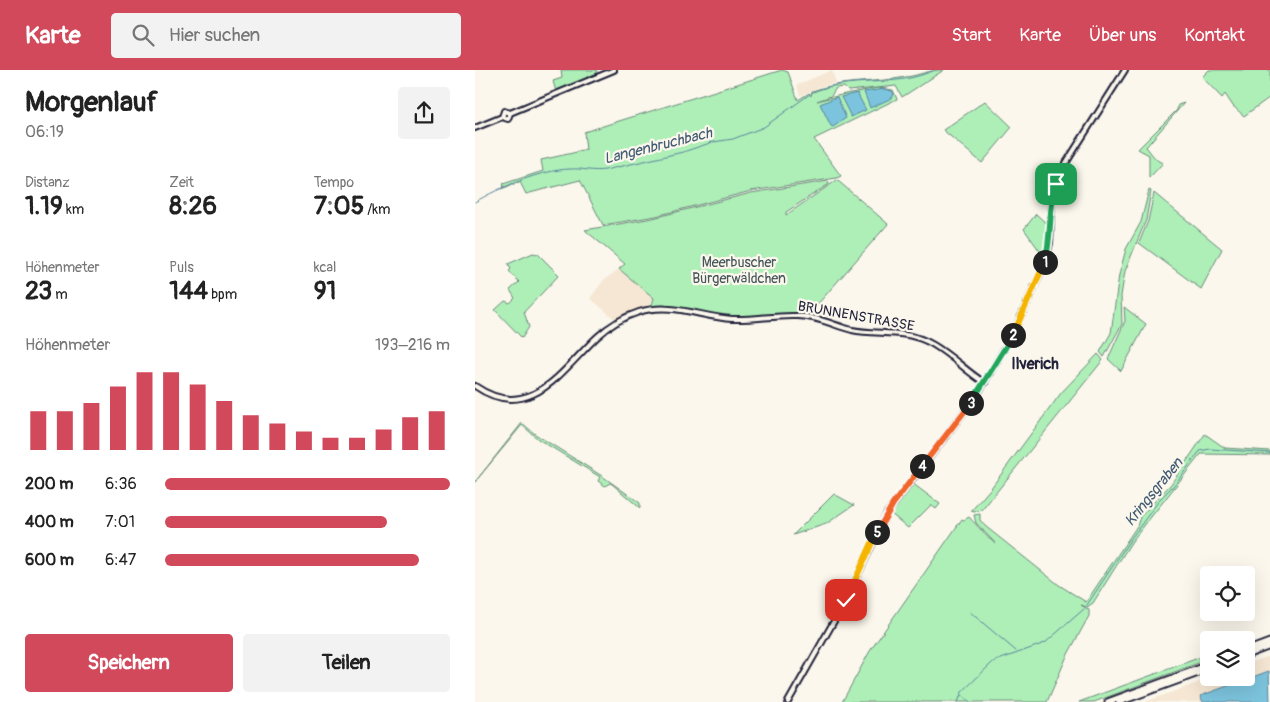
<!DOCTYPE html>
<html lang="de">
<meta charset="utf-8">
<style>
:root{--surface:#fff;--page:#f2f2f2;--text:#222;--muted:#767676;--accent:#d1495b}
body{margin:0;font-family:Pangolin,sans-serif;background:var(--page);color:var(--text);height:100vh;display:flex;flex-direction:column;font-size:19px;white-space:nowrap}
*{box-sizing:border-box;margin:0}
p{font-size:16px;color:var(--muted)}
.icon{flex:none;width:28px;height:28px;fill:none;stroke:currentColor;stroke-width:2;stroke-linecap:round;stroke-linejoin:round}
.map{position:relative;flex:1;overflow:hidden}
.drawer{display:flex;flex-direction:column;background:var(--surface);width:475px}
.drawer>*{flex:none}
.fabs{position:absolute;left:725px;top:496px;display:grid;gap:10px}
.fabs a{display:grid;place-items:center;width:55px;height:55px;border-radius:5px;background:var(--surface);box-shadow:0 5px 20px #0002;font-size:25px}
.pin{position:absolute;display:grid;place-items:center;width:42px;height:42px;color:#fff;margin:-21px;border-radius:10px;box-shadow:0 2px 8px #0006}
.km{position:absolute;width:25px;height:25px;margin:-12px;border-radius:50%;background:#222;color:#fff;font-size:14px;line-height:25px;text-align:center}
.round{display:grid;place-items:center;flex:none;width:52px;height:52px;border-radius:5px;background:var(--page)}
.summary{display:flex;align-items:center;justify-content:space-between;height:85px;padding:0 25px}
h1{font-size:28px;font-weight:700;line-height:38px}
.stats{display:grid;grid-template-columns:repeat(3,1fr);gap:8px;height:85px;padding:5px 25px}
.stats div{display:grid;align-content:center}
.stats b{font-size:25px;font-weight:700}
.stats small{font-size:14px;font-weight:400}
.stats p{font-size:14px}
.chart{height:140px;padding:10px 25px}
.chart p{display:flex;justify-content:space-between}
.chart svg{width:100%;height:90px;margin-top:5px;stroke:var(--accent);stroke-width:6}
.button{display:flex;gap:10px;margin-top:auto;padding:10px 25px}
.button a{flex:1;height:58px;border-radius:5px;background:var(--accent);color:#fff;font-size:20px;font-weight:700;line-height:58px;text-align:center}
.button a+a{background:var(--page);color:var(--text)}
ul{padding:0 25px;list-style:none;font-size:16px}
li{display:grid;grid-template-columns:80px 60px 1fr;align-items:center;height:38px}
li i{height:12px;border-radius:6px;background:var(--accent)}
header{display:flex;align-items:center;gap:30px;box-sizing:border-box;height:70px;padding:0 25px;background:var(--accent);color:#fff}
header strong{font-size:24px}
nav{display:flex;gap:28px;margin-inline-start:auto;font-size:18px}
.search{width:350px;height:45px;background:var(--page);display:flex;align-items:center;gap:12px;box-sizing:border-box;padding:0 18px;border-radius:5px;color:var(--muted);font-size:19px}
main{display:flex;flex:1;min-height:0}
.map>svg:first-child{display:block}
</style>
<header>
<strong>Karte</strong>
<div class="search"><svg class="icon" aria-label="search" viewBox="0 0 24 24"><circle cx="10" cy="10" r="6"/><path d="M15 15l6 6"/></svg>Hier suchen</div>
<nav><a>Start</a><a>Karte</a><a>Über uns</a><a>Kontakt</a></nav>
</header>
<main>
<section class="drawer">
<div class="summary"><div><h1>Morgenlauf</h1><p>06:19</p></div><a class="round"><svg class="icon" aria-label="share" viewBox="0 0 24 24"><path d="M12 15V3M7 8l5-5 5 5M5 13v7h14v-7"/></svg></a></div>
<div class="stats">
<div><p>Distanz</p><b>1.19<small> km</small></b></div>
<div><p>Zeit</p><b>8:26</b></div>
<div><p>Tempo</p><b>7:05<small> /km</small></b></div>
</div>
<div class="stats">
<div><p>Höhenmeter</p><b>23<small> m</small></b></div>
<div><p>Puls</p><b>144<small> bpm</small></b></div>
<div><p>kcal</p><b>91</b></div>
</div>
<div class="chart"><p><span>Höhenmeter</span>193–216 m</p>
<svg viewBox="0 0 160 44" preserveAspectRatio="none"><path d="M5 44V25M15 44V25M25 44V21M35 44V13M45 44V6M55 44V6M65 44V12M75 44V20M85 44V27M95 44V31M105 44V35M115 44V38M125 44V38M135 44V34M145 44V28M155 44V25"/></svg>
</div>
<ul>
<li><b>200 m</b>6:36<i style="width:100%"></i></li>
<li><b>400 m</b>7:01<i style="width:78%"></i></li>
<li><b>600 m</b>6:47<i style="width:89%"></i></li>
</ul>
<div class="button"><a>Speichern</a><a>Teilen</a></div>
</section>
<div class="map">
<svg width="795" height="632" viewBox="0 0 795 632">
<rect width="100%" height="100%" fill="#fbf7ec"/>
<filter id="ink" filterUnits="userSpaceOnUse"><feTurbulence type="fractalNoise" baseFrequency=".02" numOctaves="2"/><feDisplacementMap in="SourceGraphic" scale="10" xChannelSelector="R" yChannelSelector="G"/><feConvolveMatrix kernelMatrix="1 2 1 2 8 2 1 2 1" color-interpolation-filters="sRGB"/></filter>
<g filter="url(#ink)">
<g fill="#f5e7d3">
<path d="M357,0L361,13L344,17L325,26L322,15Z"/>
<path d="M144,199L179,228L172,238L141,250L115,228L129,210Z"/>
<path d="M795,586V632H670L736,608H771V594Z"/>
</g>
<g fill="#aeefb7" stroke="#688879">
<path d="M86,0H122V4L81,22L78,11L87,8Z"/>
<path d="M307,0L313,2L323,30L334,23L336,26L337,21C367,10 400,13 431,7C446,5 452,0 469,0L427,27L421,16L373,21L369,17L361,18L356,26L342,31L370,24L403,18L418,20L422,29L339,69L366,106L362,108L276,121L181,146L128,155L105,110L51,124L45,112L26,119L29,116L28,114L68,101L66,90L111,80L109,62Z"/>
<path d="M734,0H795V27L769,46L758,36L750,24L747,28L727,7Z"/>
<path d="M510,31L537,57L507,93L468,60Z"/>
<path d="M709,33L671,77C676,82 680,91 688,93L674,108V85L663,79L702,40L703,35Z"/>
<path d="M362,110L413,154L334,244L322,243L260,248L203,237L176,238L179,228L144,199L150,194L110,160L178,148L276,123L353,111L354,114L311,142V145Z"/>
<path d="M674,120L676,121L671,150L650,201L646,226L647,254L629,287L625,282L636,263L644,205L651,179L666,152Z"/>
<path d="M679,123L747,179L726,219L664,173L673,151Z"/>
<path d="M561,144L573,155L569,187L549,159Z"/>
<path d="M58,183L63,184L84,205L49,242L54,257L47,268L20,240L30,231L35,233L40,228L35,220L44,212L34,201L36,199L33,194Z"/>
<path d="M649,237L671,254L646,301L633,289L650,251Z"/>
<path d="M623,284L628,290L507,440L499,442L496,441L516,418L586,323Z"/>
<path d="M47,353L60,364L127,406L165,433V438L137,414L135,413L130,416L123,411L125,407L63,369L47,355L0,412Z"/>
<path d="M730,364L750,378L795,381V385L726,384L657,471L618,533L612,537L606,535L614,540V546L592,586L572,632H367L395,581L487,449L489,450L494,447C503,456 510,466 521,474L501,453L499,445L505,444V450L510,456L584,515L611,532L662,456L665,447L696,414Z"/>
<path d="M437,413L465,434L461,439L456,435L433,458L415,443Z"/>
<path d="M359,424L379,435L351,454L318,465Z"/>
<path d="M734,584V589L619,632H604Z"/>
</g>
<g fill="#7cc4dd" stroke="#58839c">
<path d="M410,19L417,21L419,24L417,28L395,38L389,22Z"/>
<path d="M382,23L391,40L376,47L366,27Z"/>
<path d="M362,27L371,48L358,57L356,56L345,34Z"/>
<path d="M794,601L795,632H728L725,626Z"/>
</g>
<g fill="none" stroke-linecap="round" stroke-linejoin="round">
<g stroke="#58839c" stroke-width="1">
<path d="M336,23C374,5 421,19 459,0"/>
<path d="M0,132C25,117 66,100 95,99C107,98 118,102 130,100L208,82L238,72L258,69L289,57L335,24"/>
<path d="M612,535L657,467L685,429L700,414L725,381L735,379L795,383"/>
<path d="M495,542L541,581"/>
<path d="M486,624L495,632"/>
<path d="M483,632L487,622L518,592L570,573L609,539"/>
</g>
<defs>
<g id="tertiary">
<path d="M35,43L139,0"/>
<path d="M0,58L27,47L33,49L35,43L29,41L27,47"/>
<path d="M0,316C55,354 87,300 122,267C134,256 148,247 164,242C197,232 225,247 257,249C279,250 300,245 322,246C341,246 358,255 377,260C401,265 428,260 451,271C473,281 490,301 510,313"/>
<path d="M313,632L371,530L412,443L502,325L539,262L570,193L575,173L577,130L584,104L650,0"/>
</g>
<g id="motorway">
<path d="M771,581L795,572"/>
<path d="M771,585L795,576"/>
<path d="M633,632L734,595"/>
<path d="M644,632L734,599"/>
</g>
</defs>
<use href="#tertiary" stroke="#22223b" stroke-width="8"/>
<use href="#motorway" stroke="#22223b" stroke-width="9"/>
<use href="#tertiary" stroke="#fbf7ec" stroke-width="4"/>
<use href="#motorway" stroke="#fbf7ec" stroke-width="5.5"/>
</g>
</g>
<g fill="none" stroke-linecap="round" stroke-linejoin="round" filter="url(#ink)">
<defs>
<path id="split-1" d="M570,192C577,166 573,139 581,114"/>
<path id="split-2" d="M538,265L570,192"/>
<path id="split-3" d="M496,333L538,265"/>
<path id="split-4" d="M447,396L496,333"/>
<path id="split-5" d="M402,462L418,434L447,396"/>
<path id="split-6" d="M371,530L402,462"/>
</defs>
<use href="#split-1" stroke="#fff" stroke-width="10"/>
<use href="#split-2" stroke="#fff" stroke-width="10"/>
<use href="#split-3" stroke="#fff" stroke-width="10"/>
<use href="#split-4" stroke="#fff" stroke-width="10"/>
<use href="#split-5" stroke="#fff" stroke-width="10"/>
<use href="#split-6" stroke="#fff" stroke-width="10"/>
<use href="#split-1" stroke="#22a559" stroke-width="6"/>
<use href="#split-2" stroke="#f5b400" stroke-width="6"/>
<use href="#split-3" stroke="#22a559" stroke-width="6"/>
<use href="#split-4" stroke="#f0652b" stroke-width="6"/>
<use href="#split-5" stroke="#f0652b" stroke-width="6"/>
<use href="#split-6" stroke="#f5b400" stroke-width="6"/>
</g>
<g text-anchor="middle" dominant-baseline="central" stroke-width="4.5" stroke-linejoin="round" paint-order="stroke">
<g font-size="14" fill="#45555a" stroke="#fbf7ec">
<text x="264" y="192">Meerbuscher<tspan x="264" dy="16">Bürgerwäldchen</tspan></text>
</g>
<g font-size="14" fill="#22223b" stroke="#fbf7ec">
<text transform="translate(381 246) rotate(10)">BRUNNENSTRASSE</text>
</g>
<g font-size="15" font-style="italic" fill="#425b74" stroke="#fbf7ec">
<text transform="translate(183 76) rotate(-14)">Langenbruchbach</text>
<text transform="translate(679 422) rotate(-51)">Kringsgraben</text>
</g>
<g font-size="16" font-weight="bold" fill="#22223b" stroke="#fbf7ec">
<text x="560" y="294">Ilverich</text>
</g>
</g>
</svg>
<div class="fabs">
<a><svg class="icon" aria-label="locate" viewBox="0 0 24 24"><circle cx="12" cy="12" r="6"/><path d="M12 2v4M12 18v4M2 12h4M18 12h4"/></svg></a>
<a><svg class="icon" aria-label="layers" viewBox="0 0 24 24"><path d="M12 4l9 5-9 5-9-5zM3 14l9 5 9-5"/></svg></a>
</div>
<div class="pin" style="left:581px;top:114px;background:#1e9e55"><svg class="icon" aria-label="arrive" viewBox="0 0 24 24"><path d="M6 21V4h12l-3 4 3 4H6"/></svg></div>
<div class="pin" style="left:371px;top:530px;background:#d93025"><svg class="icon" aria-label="check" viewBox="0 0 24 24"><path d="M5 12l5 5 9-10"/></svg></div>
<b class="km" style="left:570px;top:192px">1</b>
<b class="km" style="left:538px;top:265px">2</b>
<b class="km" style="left:496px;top:333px">3</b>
<b class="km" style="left:447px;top:396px">4</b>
<b class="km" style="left:402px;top:462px">5</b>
</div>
</main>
